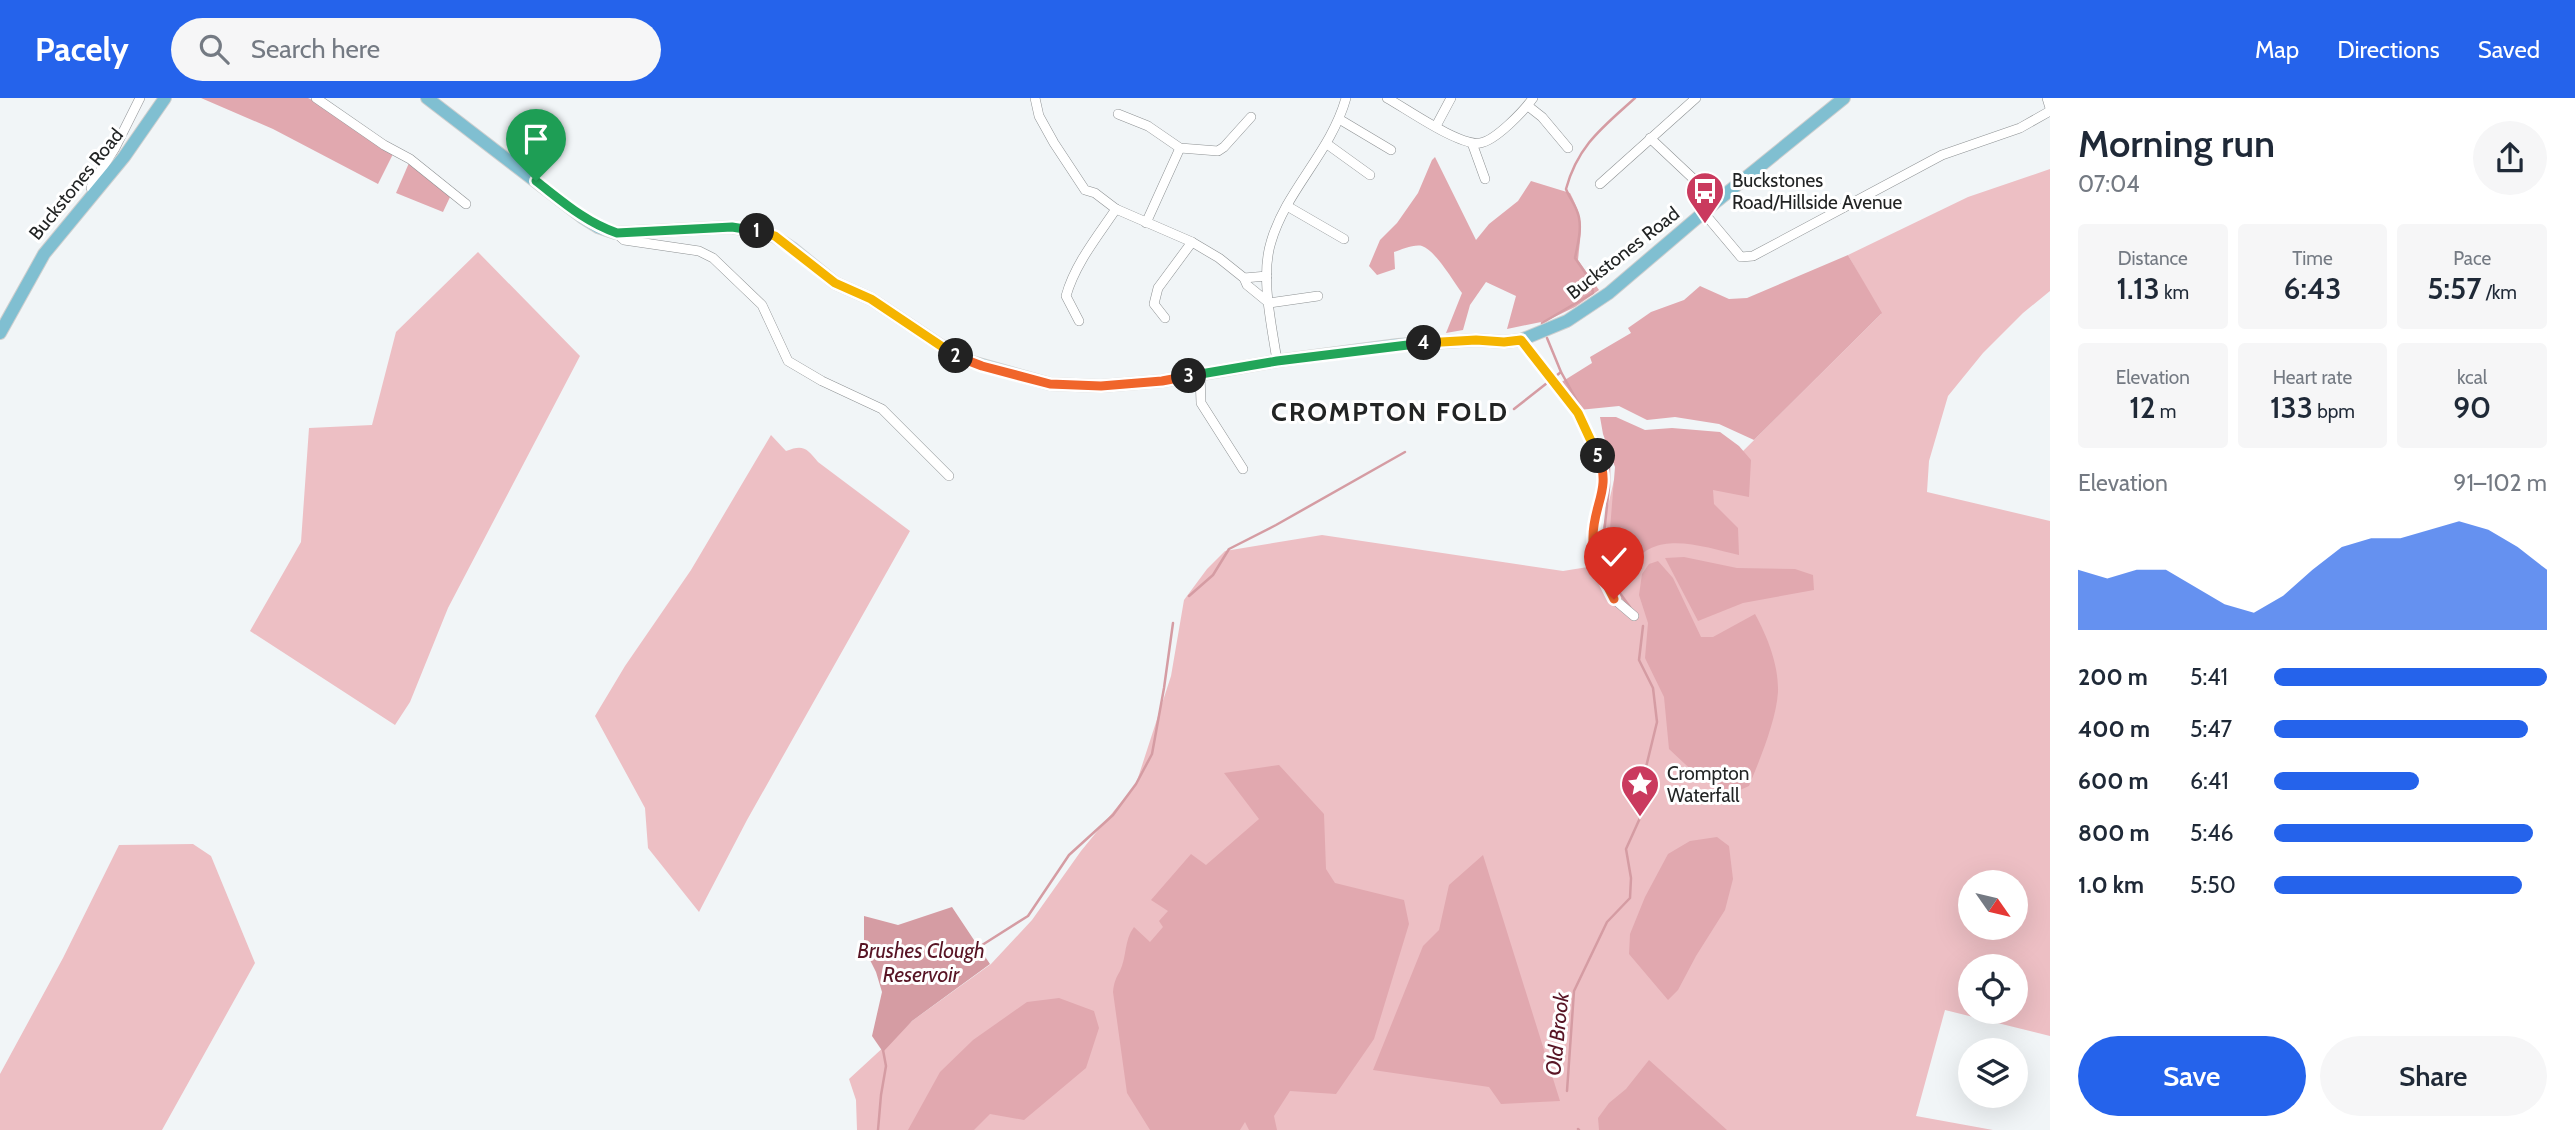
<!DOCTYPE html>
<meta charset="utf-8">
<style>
:root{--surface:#fff;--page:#f6f6f7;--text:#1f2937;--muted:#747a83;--accent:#2563eb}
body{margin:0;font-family:Cabin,sans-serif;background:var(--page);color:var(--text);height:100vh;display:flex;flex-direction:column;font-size:26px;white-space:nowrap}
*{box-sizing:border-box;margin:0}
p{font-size:23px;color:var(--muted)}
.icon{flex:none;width:38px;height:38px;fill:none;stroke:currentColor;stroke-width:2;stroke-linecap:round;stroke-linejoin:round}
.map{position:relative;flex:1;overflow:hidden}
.drawer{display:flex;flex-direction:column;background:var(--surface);width:525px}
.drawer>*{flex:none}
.needle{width:46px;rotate:124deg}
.fabs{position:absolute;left:1958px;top:772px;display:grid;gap:14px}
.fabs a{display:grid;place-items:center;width:70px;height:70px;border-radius:50%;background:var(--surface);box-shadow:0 7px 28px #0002;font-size:35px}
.pin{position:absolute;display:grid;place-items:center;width:60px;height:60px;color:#fff;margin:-72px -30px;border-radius:50% 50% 50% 0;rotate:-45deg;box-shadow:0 0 7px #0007}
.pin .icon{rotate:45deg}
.km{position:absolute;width:35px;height:35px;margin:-18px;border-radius:50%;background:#222;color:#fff;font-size:19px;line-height:35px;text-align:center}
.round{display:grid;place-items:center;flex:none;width:74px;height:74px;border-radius:37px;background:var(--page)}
.headline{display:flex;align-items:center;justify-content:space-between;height:119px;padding:0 28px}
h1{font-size:38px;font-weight:600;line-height:52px}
.figures{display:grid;grid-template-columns:repeat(3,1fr);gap:10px;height:119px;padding:7px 28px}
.figures div{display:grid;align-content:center;border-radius:7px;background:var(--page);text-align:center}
.figures b{font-size:30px;font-weight:600}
.figures small{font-size:19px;font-weight:400}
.figures p{font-size:19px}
.chart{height:196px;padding:14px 28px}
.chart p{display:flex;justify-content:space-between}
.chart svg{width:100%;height:126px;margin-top:7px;fill:var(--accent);opacity:.7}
.cta{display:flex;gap:14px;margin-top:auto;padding:14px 28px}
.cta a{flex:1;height:80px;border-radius:42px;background:var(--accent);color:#fff;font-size:28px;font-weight:600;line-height:80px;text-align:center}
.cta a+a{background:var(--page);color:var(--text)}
ul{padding:0 28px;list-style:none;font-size:23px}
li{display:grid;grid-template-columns:112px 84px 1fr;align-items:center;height:52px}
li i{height:18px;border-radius:9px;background:var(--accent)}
header{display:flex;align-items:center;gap:42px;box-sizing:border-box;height:98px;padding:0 35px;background:var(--accent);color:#fff}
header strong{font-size:33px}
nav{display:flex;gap:38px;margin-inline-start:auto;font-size:24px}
.search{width:490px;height:63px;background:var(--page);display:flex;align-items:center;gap:18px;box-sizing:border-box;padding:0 24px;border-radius:38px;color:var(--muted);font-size:26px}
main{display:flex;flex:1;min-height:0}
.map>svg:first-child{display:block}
</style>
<header>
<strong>Pacely</strong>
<div class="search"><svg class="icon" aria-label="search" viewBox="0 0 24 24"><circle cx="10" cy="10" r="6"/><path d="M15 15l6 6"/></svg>Search here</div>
<nav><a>Map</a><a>Directions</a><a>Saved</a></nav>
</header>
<main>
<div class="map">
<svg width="2050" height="1032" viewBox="0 0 2050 1032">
<rect width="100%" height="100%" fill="#f1f5f7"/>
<g fill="#edbfc4" fill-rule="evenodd">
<path d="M2050,71V193L2023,215L1983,255L1948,298L1929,363L1927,394L2050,423V938L1945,912L1916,1018L1993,1032H857L856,1002L849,981L912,923L991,866L1032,822L1081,753L1136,686L1171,578L1184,502L1207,471L1225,453L1322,437L1563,473L1594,468L1614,382L1733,363L1881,216L1848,157L1968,99ZM1970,784H2016V830H1970ZM1970,868H2016V914H1970Z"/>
<path d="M478,154L580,258L448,510L410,604L395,627L250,533L301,444L309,330L372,327L396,234Z"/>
<path d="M771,337L786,353C803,346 807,350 818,364L910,433L747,722L699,814L648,750L645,710L595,618L625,568L691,472Z"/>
<path d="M193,746L211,758L255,865L162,1032H0V976L63,860L119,747Z"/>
</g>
<g fill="#e1a8af">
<path d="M201,0H308L329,10L393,56L378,86L273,31Z"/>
<path d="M1435,59L1476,142L1489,126L1518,103L1531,83L1570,95C1585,124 1581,130 1578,162L1599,192L1575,209L1546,223L1507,231L1516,198L1486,184L1470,207L1463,232L1446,235L1462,195C1453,183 1436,153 1422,148C1414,146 1401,152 1394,154L1395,171L1377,177L1369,168L1380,142L1397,125L1418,95L1432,62Z"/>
<path d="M409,65L438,87L450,99L443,114L396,95Z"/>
<path d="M1848,157L1882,215L1754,342L1719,326L1675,319L1647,322L1619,308L1579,312L1560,285L1592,265L1590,259L1631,235L1628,230L1651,214L1684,202L1700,188L1729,201L1747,200Z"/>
<path d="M1600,319H1616L1645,332L1672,330L1720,334L1739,348L1751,362L1749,399L1713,392L1714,406L1738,430L1739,457C1706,450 1657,431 1634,465C1630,470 1628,479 1625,485L1619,486L1608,456L1615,369L1603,336Z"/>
<path d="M1684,459L1737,470L1795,471L1813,477L1814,492L1743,505L1698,523L1665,460Z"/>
<path d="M1658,463L1673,480L1701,539H1713L1755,516C1767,538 1779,567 1778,594C1776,623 1760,661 1749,688L1729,697L1701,681L1669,651L1664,599L1645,560L1648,525L1639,497L1642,476L1649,466Z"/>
<path d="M1279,667L1324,716L1326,771L1335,785L1404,802L1409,826L1374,941L1336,996L1290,993L1274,1018L1277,1032H1249L1245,1024L1240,1032H1150L1127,995L1113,894C1114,884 1116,880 1120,873C1127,858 1124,842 1134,829L1150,844L1163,829L1159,823L1168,813L1151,802L1191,756L1206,767L1259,721L1224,675Z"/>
<path d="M1717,739L1729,748L1733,781L1725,812L1696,858L1678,892L1668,902L1629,856L1630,836L1645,799L1668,756L1690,743Z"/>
<path d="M1483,757L1560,1003L1501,1006L1489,989L1373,972L1423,848L1439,832L1449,787Z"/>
<path d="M1059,900L1094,913L1099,930L1086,970L1024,1022L990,1016L974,1032H908L940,974L973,942L1027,904Z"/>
<path d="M1649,962L1727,1032H1599L1598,1020L1609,1005L1626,991Z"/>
</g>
<path fill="#d59ca3" d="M952,809L990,866L912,923L883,954L872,938L882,894L876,874L864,850V818L898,827Z"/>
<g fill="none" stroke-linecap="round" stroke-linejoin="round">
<g stroke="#d59ca3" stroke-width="2.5">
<path d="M1542,225L1593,195L1591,183L1575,160C1578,145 1583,127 1577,113C1574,105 1569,99 1566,91C1578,47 1603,29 1635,0"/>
<path d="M1547,240L1561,274L1581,310"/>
<path d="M1514,311L1561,274"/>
<path d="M1609,364V389L1602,454L1614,487L1630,509"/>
<path d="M1189,498L1213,477L1229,451L1276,427L1405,354"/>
<path d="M979,849L1028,818L1069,757L1113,717L1136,686L1152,656L1164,590L1173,525"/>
<path d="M1567,993L1574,893L1607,824L1630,800L1631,780L1626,751L1640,720L1639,698L1657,624L1653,590L1639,562L1643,528"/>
<path d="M1578,1031L1579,1032"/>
<path d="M878,1032L881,997L886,968L883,952"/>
</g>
<defs>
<g id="minor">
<path d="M316,0L384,47L410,61L466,106"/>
<path d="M1035,0L1039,18L1054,45L1085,92L1095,95L1116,111L1192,144L1219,160L1244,180L1247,187L1269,205L1318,198"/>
<path d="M1387,0C1407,11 1459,48 1480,45C1495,43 1524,13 1533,0"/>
<path d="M2047,0L2050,10"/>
<path d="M1528,8L1542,19L1568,50"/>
<path d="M1118,16L1148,28L1180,50L1218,53L1224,49L1251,19"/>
<path d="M1339,21L1391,52"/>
<path d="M1436,28L1451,0"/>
<path d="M1650,40L1717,103"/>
<path d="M1472,45L1485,81"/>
<path d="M1327,46L1370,77"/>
<path d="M1600,86L1696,0"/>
<path d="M95,94L91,90L92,86L115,50L140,0"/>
<path d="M1287,108L1344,141"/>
<path d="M1704,115L1741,159L1753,158L1942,57L2020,30L2050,13"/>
<path d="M1146,125L1180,50"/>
<path d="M616,135L624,142L699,153L713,160L762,207L788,263L822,283L882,311L949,378"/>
<path d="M1244,180L1267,178"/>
<path d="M1165,220L1154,206L1158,190L1192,144"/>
<path d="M1079,223L1066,198C1075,166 1097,139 1116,111"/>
<path d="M1521,242L1578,315L1603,371L1605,383L1593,435L1596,460L1614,501L1634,518"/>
<path d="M1277,263C1272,228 1260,179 1271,144C1286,92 1331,54 1346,0"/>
<path d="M1200,276L1201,305L1243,371"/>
</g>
<g id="major">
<path d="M427,0L582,119L598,129L616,135L731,129L762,134L774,138L792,150L835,185L871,201L961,261L1050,286L1101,288L1162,283L1277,263L1398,247L1476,242L1504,244L1521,242L1567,223L1609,195L1717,103L1844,0"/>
<path d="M0,235L44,156L124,59L165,0"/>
</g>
</defs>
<use href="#minor" stroke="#8d9193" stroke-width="10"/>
<use href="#major" stroke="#cecfcf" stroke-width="14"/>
<use href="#minor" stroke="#fff" stroke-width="9"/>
<use href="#major" stroke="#80bfd1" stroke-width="12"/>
</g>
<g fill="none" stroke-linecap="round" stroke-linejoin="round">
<defs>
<path id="split-1" d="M536,83C562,103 585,124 617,135L732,129L757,133"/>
<path id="split-2" d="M757,133L775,138L835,185L871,201L956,258"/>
<path id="split-3" d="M956,258L982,268L1050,286L1101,288L1162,283L1189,278"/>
<path id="split-4" d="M1189,278L1277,263L1424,245"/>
<path id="split-5" d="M1424,245L1476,242L1504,244L1521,242L1578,315L1598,358"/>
<path id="split-6" d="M1598,358C1612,390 1593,407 1593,439C1592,461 1604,481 1614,501"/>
</defs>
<use href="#split-1" stroke="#fff" stroke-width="14"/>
<use href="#split-2" stroke="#fff" stroke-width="14"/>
<use href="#split-3" stroke="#fff" stroke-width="14"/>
<use href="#split-4" stroke="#fff" stroke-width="14"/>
<use href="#split-5" stroke="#fff" stroke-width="14"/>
<use href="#split-6" stroke="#fff" stroke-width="14"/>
<use href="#split-1" stroke="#22a559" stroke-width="9"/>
<use href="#split-2" stroke="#f5b400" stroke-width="9"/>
<use href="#split-3" stroke="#f0652b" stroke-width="9"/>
<use href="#split-4" stroke="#22a559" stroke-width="9"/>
<use href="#split-5" stroke="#f5b400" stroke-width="9"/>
<use href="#split-6" stroke="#f0652b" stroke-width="9"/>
</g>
<defs>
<symbol id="bus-pin" viewBox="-11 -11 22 30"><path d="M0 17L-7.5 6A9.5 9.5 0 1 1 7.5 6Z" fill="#ca3a5e" stroke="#fff"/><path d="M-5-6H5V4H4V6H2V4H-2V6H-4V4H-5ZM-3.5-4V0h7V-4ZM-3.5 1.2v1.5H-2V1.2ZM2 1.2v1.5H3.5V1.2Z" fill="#fff"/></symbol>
<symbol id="sight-pin" viewBox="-11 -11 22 30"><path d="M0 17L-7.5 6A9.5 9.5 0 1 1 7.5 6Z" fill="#ca3a5e" stroke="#fff"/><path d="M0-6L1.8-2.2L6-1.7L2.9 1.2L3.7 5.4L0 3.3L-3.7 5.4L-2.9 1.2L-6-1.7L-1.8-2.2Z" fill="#fff"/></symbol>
</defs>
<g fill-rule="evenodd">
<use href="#bus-pin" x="1683" y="71" width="44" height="60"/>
<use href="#sight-pin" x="1618" y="664" width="44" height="60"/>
</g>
<g text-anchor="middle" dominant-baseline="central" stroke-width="6" stroke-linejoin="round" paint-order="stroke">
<g font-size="19" fill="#222424" stroke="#fff" text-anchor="start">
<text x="1732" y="82">Buckstones<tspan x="1732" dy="22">Road/Hillside Avenue</tspan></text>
<text x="1667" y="675">Crompton<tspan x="1667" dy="22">Waterfall</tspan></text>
</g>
<g font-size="19" fill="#222424" stroke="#fff">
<text transform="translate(76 86) rotate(-51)">Buckstones Road</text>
<text transform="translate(1623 155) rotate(-38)">Buckstones Road</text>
</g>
<g font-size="21" font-style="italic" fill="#581525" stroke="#fff">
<text x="921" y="852">Brushes Clough<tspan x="921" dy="24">Reservoir</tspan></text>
<text transform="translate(1557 936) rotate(-84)">Old Brook</text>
</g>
<g font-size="26" font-weight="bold" letter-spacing="2" fill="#222424" stroke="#fff">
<text x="1390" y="314">CROMPTON FOLD</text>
</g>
</g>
</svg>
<div class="fabs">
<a><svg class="needle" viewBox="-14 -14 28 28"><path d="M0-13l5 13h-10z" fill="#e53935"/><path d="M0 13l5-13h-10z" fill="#747a83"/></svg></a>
<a><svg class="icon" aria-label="locate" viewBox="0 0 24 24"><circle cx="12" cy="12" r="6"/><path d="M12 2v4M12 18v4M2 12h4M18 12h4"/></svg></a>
<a><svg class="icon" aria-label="layers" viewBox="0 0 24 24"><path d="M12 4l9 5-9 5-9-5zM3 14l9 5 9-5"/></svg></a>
</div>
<div class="pin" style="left:536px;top:83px;background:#1e9e55"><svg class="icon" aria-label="arrive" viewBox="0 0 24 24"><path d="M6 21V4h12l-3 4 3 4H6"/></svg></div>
<div class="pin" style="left:1614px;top:501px;background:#d93025"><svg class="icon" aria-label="check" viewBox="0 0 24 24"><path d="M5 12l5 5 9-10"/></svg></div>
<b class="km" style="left:757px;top:133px">1</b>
<b class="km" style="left:956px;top:258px">2</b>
<b class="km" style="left:1189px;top:278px">3</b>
<b class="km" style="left:1424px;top:245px">4</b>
<b class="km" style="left:1598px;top:358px">5</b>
</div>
<section class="drawer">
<div class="headline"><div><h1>Morning run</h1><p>07:04</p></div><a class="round"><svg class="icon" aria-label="share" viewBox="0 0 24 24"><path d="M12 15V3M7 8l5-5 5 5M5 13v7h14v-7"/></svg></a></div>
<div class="figures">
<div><p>Distance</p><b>1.13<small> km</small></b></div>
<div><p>Time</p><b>6:43</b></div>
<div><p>Pace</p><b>5:57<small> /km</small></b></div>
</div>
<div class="figures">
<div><p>Elevation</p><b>12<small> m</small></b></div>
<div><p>Heart rate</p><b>133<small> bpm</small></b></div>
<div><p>kcal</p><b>90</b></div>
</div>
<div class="chart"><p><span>Elevation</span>91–102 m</p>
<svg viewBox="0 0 160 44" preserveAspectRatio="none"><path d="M0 44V23L10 26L20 23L30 23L40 29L50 35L60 38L70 32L80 23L90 15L100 12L110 12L120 9L130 6L140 9L150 15L160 23V44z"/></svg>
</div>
<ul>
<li><b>200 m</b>5:41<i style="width:100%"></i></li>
<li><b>400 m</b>5:47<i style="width:93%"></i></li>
<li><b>600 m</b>6:41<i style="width:53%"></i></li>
<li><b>800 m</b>5:46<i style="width:95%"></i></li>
<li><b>1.0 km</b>5:50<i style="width:91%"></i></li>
</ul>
<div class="cta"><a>Save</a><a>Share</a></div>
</section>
</main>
